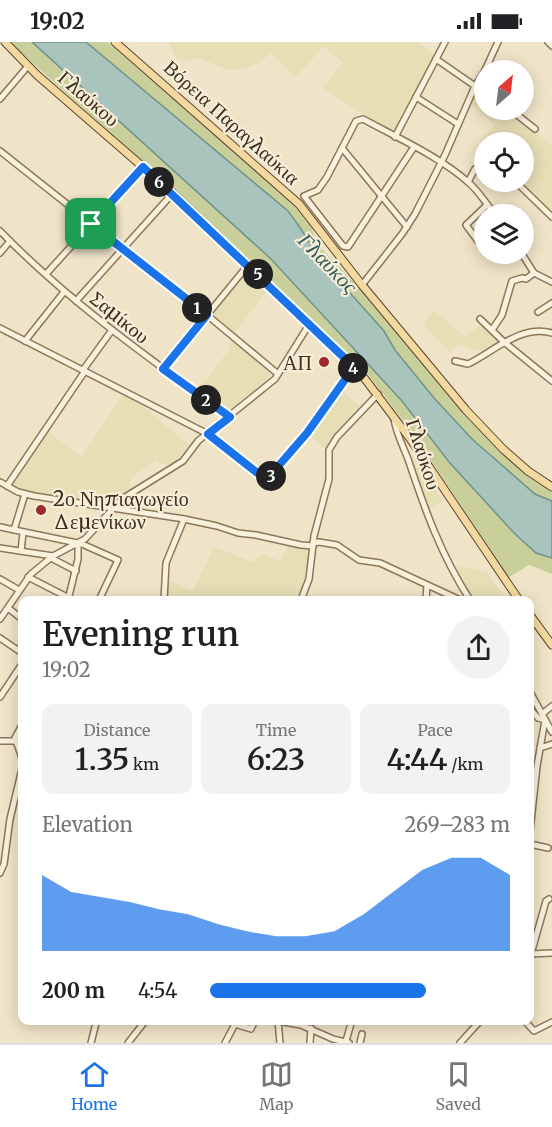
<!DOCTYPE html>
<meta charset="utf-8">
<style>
:root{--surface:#fff;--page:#f2f2f2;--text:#202124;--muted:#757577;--line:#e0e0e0;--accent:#1a73e8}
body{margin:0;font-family:Merriweather,serif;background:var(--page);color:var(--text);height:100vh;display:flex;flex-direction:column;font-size:22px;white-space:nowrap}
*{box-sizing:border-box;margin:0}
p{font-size:20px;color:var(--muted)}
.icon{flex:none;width:33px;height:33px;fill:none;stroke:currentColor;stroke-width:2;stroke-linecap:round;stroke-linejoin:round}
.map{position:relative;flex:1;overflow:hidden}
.side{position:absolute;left:18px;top:554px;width:516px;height:429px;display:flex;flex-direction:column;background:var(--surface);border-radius:12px;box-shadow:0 3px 15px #0003}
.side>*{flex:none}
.needle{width:39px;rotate:28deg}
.buttons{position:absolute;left:474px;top:18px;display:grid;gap:12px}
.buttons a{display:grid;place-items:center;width:60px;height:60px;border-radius:50%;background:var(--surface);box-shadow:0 3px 15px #0003;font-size:30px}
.pin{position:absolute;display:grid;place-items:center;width:51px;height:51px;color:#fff;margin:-26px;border-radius:12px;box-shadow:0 3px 9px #0006}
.km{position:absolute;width:30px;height:30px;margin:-15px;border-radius:50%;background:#222;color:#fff;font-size:16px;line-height:30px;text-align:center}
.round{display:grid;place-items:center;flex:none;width:63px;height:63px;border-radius:32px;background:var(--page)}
.headline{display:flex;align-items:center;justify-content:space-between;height:102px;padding:0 24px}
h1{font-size:33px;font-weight:600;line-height:45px}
.stats{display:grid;grid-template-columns:repeat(3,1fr);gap:9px;height:102px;padding:6px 24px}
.stats div{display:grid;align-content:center;border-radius:12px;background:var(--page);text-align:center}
.stats b{font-size:30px;font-weight:600}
.stats small{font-size:16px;font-weight:400}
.stats p{font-size:16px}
.chart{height:168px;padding:12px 24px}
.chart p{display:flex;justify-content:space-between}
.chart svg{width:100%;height:108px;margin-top:6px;fill:var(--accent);opacity:.7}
ul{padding:0 24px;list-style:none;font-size:20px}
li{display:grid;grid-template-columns:96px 72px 1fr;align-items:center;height:45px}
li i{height:15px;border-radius:8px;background:var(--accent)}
.status{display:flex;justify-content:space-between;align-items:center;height:42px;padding:0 30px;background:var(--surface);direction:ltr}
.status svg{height:16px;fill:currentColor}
.tabs{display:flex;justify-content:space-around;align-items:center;height:84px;border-top:2px solid var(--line);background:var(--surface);font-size:16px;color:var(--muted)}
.tabs a{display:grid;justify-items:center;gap:3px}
.tabs .active{color:var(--accent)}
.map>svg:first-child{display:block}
</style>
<div class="status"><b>19:02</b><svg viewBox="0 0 49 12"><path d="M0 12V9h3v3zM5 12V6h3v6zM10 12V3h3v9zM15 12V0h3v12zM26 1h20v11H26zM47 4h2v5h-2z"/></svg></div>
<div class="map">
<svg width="552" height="1001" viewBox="0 0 552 1001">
<rect width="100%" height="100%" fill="#f0e4c8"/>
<g fill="#e6deb5">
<path d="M169,0H417L434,12V15L397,86L390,89L322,46L343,21L324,4L296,35L291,32L272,11L256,22L242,27H226L199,16L183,19L176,16Z"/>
<path d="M479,45L484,50V68H508L552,103V166L548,169L518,140H524V100L484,101L481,98L495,83L469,60L476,46Z"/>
<path d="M243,231L266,250L233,293L208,273Z"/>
<path d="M434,268L465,295L482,281L499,299L481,310L458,302L449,310L423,282Z"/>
<path d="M231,298L273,332L229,370L199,347L229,308Z"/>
<path d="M343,345L346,349L345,352L363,366L327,408L309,393Z"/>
<path d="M122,353L139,361L189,403L182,416L170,422H160L155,418L130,437V449L110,462L25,450L8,444L47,389L82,415Z"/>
<path d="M414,415L443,459L428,467L410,422Z"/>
<path d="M288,503L308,507L304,539L297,558H166L167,538L193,549L214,505L253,520L262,512L281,519Z"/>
<path d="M462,524L487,530L507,558H473L460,538L457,526Z"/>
</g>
<g fill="#c9cf9b">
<path d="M9,0H32L271,217L402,359L449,420L514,491L536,511L552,516V532L529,523L509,535L412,390L367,331L311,276L150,126Z"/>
<path d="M86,0H107L115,6L291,159L310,181L318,203L373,260L497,403L552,445V459L535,452L472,397L434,356L395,308L384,289L351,252L329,233L301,187L288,169Z"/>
</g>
<path fill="#a9c4bc" stroke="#6f938a" stroke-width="1.5" d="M32,0H86L288,169L301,187L329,233L351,252L384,289L395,308L434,356L472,397L535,452L552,459V516L536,511L514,491L449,420L402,359L271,217Z"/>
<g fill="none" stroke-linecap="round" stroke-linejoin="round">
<defs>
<g id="minor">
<path d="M548,0L552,4"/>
<path d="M436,17L475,44"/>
<path d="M485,28L498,0"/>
<path d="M416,55L458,82"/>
<path d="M0,57L28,24"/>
<path d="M511,68L535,87"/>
<path d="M395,95L445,0"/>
<path d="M414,105L348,205L343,204L304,154L318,148L327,135L356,79L363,77C396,95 440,115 468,140C479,149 486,162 495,172"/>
<path d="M342,106L407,185"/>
<path d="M0,109L207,273L278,332"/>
<path d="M468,140L475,127"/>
<path d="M517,141L552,175"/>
<path d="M0,189C69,260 150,317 230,375"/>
<path d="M484,207L466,183L487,163"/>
<path d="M0,211L10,199"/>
<path d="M488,212L492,214L498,212"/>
<path d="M522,212L534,231L552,240"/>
<path d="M46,232L143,125"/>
<path d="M362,243L402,192L415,172L445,113L475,44L484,30"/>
<path d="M76,259L173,151"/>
<path d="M538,270L552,261"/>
<path d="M480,277L504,300L552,339"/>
<path d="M0,286L204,390L260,433L268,436L304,395L354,325"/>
<path d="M492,288L502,273L512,239L522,236L526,237L534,231"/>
<path d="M25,299L64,250"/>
<path d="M455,319L468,322C493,310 521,282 552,291"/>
<path d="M163,327L248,223"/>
<path d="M83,328L112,288"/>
<path d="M394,377C396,391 403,404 408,417C425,468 441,513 470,558"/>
<path d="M0,440L18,450L34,454L184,477L217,484L238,491L256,493L301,503L313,504"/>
<path d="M7,444L85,329"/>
<path d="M0,485L82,502L118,518L99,558"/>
<path d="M14,488L25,452"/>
<path d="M313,501L319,500L337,503L359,518L380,521L460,558"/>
<path d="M0,506L53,514"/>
<path d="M21,509L23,491"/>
<path d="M51,516L76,529"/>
<path d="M28,535L73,558"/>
<path d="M0,537L19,548"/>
<path d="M68,558L78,517V501"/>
<path d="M164,558L166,521L184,477"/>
<path d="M301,558L309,537L314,494L329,437V408L337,395L378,352"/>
<path d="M426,558L427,543"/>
<path d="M8,566L22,577"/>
<path d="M0,577L31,532L53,514L85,497L122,457L183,419L198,399L275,337L310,281"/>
<path d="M0,596L22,611"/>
<path d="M530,650L552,690"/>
<path d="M0,655L22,622"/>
<path d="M530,667L538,676L545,678L537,724L530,789"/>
<path d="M542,672L552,664"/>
<path d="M22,683L15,696L22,716"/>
<path d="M0,699H22"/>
<path d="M540,706L552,702"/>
<path d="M530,802L548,806"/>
<path d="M0,831L4,822L10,777L22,727"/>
<path d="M530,912L552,911"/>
<path d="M531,912L546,859L549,857"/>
<path d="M272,978L301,983L333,997L349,1001"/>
<path d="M524,978L534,989L552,980"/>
<path d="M278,979L280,1001"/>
<path d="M346,999L352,978"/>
<path d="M91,1001L96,981"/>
<path d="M128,1001L146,978"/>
<path d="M225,1001L235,982L251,987L255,978"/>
<path d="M310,1001L311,986"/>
<path d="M360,1001L362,992"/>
<path d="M460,1001L481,978"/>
</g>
<g id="major">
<path d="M5,0L37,33L173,151L365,337L411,398L519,558"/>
<path d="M115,0L299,162L362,243L466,368L503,407L528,429L552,445"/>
<path d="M530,573L552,603"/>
</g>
</defs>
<use href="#minor" stroke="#8d765c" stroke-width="8"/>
<use href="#major" stroke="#5b4430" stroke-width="9"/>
<use href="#minor" stroke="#faf1dc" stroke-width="5"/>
<use href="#major" stroke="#f3d9a0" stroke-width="7"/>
</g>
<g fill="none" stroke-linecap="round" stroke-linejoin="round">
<defs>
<path id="route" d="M143,125L354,325L307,391L268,436L260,433L208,392L230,375L163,327L207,273L91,182Z"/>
</defs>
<use href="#route" stroke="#fff" stroke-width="12"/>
<use href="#route" stroke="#1a73e8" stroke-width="8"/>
</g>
<g fill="#9e2a2b" stroke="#f7eed8" stroke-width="2">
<circle cx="324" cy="320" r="6"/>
<circle cx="41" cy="468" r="6"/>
</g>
<g text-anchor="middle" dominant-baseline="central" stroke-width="4.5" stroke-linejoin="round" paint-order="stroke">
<g font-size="20" fill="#3d2e20" stroke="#f7eed8">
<text transform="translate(89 56) rotate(41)">Γλαύκου</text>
<text transform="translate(232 80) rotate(42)">Βόρεια Παραγλαύκια</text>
<text transform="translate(120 275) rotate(39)">Σαμίκου</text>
<text transform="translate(424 412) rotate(72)">Γλαύκου</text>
</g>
<g font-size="20" fill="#3d2e20" stroke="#f7eed8" text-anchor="end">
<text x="312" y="320">ΑΠ</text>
<text x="53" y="456" text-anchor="start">2ο Νηπιαγωγείο<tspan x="53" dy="23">Δεμενίκων</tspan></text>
</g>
<g font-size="21" font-style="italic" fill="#2f5d5a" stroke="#f7eed8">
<text transform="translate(328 221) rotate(46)">Γλαύκος</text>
</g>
</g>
</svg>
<div class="buttons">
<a><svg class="needle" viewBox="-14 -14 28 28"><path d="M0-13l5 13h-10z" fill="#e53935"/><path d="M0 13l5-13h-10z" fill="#757577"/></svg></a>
<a><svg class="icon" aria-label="locate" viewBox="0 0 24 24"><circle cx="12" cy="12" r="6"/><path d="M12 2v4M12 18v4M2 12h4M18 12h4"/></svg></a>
<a><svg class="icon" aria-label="layers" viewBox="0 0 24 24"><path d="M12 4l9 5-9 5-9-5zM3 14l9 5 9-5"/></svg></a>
</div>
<div class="pin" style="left:91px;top:182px;background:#1e9e55"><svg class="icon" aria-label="arrive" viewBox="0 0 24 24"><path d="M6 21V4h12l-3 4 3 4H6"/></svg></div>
<b class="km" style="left:197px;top:266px">1</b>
<b class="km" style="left:206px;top:358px">2</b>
<b class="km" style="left:271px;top:434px">3</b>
<b class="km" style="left:353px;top:326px">4</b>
<b class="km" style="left:258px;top:232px">5</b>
<b class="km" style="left:159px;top:140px">6</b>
<section class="side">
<div class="headline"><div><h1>Evening run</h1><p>19:02</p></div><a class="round"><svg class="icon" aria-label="share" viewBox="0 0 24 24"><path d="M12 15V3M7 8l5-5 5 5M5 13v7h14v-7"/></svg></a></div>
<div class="stats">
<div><p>Distance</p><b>1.35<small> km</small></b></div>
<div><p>Time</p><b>6:23</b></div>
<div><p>Pace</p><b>4:44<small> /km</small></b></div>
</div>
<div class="chart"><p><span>Elevation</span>269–283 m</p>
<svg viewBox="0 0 160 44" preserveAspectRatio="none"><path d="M0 44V13L10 20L20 22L30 24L40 27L50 29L60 33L70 36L80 38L90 38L100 36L110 29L120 20L130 11L140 6L150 6L160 13V44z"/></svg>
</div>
<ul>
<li><b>200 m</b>4:54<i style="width:72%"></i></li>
</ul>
</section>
</div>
<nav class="tabs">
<a class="active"><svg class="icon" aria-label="home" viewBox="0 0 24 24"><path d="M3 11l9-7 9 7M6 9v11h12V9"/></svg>Home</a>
<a><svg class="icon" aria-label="map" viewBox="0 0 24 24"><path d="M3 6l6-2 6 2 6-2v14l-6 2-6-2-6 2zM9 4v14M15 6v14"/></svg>Map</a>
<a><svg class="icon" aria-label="saved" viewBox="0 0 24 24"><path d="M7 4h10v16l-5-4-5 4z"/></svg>Saved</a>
</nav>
